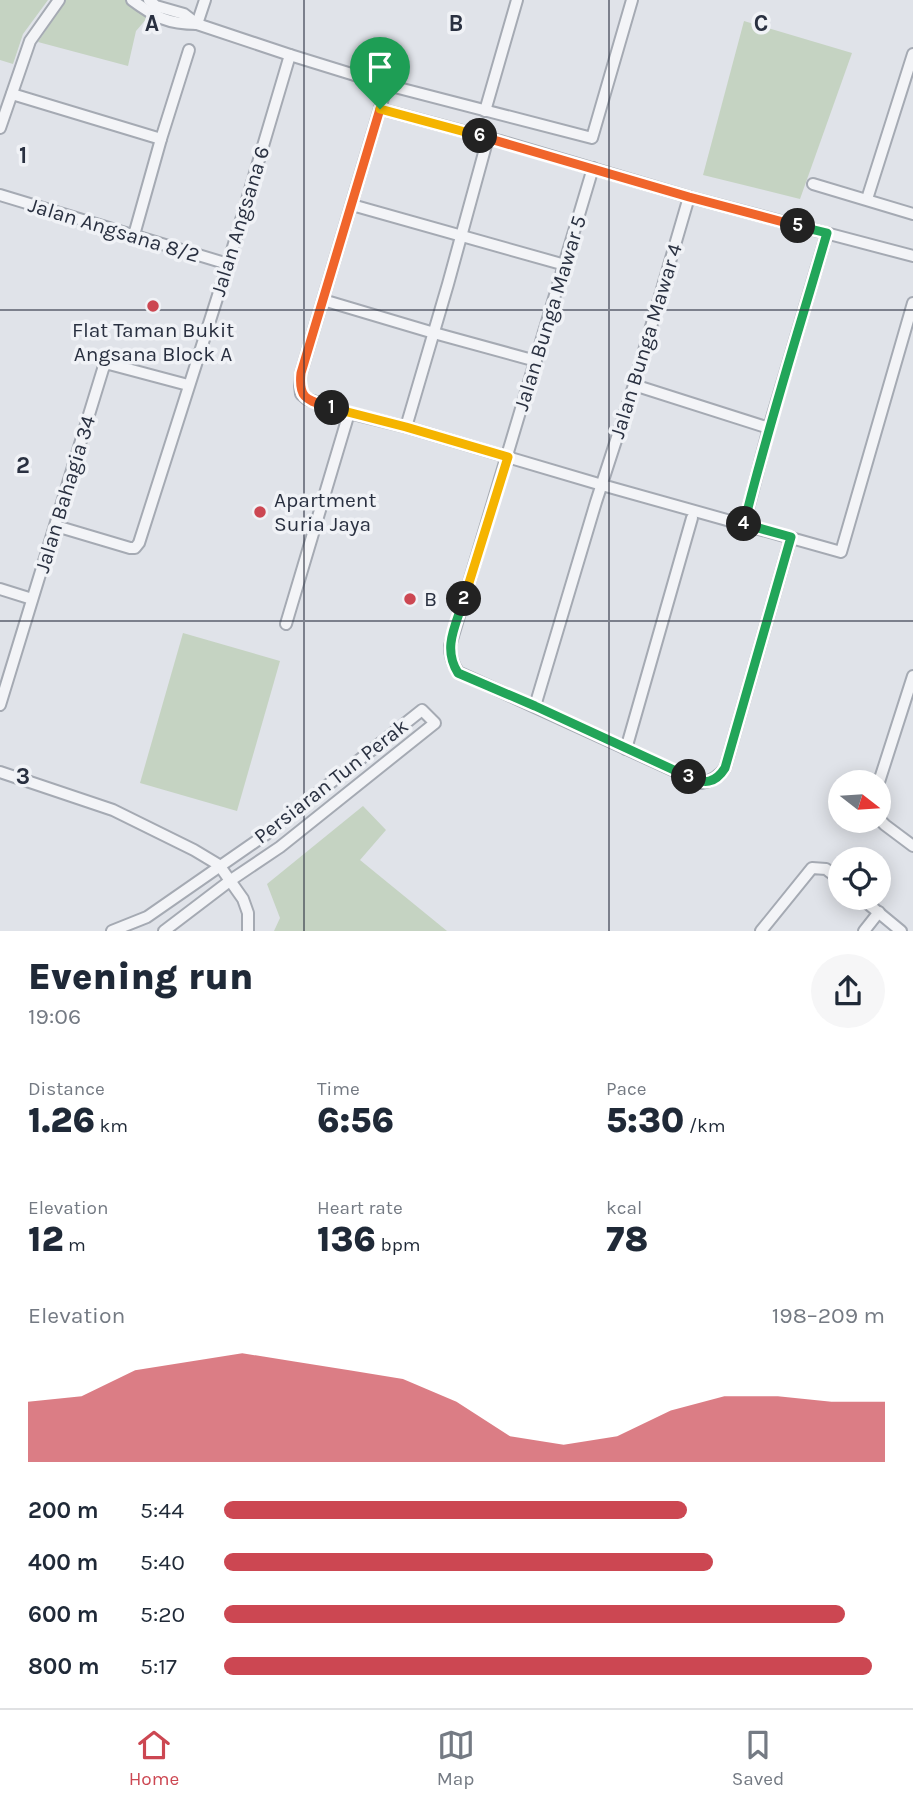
<!DOCTYPE html>
<meta charset="utf-8">
<style>
:root{--surface:#fff;--page:#f6f6f7;--text:#1f2937;--muted:#747a83;--line:#e0e1e3;--accent:#cc4752}
body{margin:0;font-family:Karla,sans-serif;background:var(--page);color:var(--text);height:100vh;display:flex;flex-direction:column;font-size:26px;white-space:nowrap}
*{box-sizing:border-box;margin:0}
p{font-size:23px;color:var(--muted)}
.icon{flex:none;width:38px;height:38px;fill:none;stroke:currentColor;stroke-width:2;stroke-linecap:round;stroke-linejoin:round}
.map{position:relative;height:931px;overflow:hidden}
.side{display:flex;flex-direction:column;background:var(--surface);flex:1}
.side>*{flex:none}
.needle{width:46px;rotate:107deg}
.controls{position:absolute;left:828px;top:770px;display:grid;gap:14px}
.controls a{display:grid;place-items:center;width:63px;height:63px;border-radius:50%;background:var(--surface);box-shadow:0 4px 18px #0003;font-size:35px}
.pin{position:absolute;display:grid;place-items:center;width:60px;height:60px;color:#fff;margin:-72px -30px;border-radius:50% 50% 50% 0;rotate:-45deg;box-shadow:0 0 7px #0007}
.pin .icon{rotate:45deg}
.km{position:absolute;width:35px;height:35px;margin:-18px;border-radius:50%;background:#222;color:#fff;font-size:19px;line-height:35px;text-align:center}
.round{display:grid;place-items:center;flex:none;width:74px;height:74px;border-radius:37px;background:var(--page)}
.overview{display:flex;align-items:center;justify-content:space-between;height:119px;padding:0 28px}
h1{font-size:38px;font-weight:800;line-height:52px}
.figures{display:grid;grid-template-columns:repeat(3,1fr);gap:10px;height:119px;padding:7px 28px}
.figures div{display:grid;align-content:center}
.figures b{font-size:35px;font-weight:800}
.figures small{font-size:19px;font-weight:400}
.figures p{font-size:19px}
.chart{height:196px;padding:14px 28px}
.chart p{display:flex;justify-content:space-between}
.chart svg{width:100%;height:126px;margin-top:7px;fill:var(--accent);opacity:.7}
ul{padding:0 28px;list-style:none;font-size:23px}
li{display:grid;grid-template-columns:112px 84px 1fr;align-items:center;height:52px}
li i{height:18px;border-radius:9px;background:var(--accent)}
.dock{display:flex;justify-content:space-around;align-items:center;height:98px;border-top:2px solid var(--line);background:var(--surface);font-size:19px;color:var(--muted)}
.dock a{display:grid;justify-items:center;gap:4px}
.dock .on{color:var(--accent)}
.map>svg:first-child{display:block}
</style>
<div class="map">
<svg width="913" height="931" viewBox="0 0 913 931">
<rect width="100%" height="100%" fill="#e0e3e9"/>
<g fill="#c5d3c2">
<path d="M0,0H48L23,34L13,64L0,60Z"/>
<path d="M66,0H126L148,17L136,31L128,66L38,42Z"/>
<path d="M744,21L852,53L800,199L703,175Z"/>
<path d="M183,633L280,661L237,811L140,783Z"/>
<path d="M363,806L386,830L360,860L447,931H274L280,918L267,884Z"/>
</g>
<g fill="none" stroke-linecap="round" stroke-linejoin="round">
<defs>
<g id="street">
<path d="M132,0C155,17 168,24 197,24"/>
<path d="M149,0L156,6L184,14L197,24L290,55L387,85L592,138L632,0"/>
<path d="M197,24L205,0"/>
<path d="M387,85L301,373L300,386L301,394L307,399L349,413L406,427L602,485L841,552L913,303"/>
<path d="M12,94L161,139"/>
<path d="M380,109L500,141L689,197L913,256"/>
<path d="M485,111L517,0"/>
<path d="M0,128L30,41L59,0"/>
<path d="M593,168L450,646C450,656 452,663 458,672L701,783C712,781 719,777 725,768L791,537"/>
<path d="M813,184L913,214"/>
<path d="M0,195L228,264"/>
<path d="M867,199L913,54"/>
<path d="M352,205L565,265"/>
<path d="M134,235L161,139L189,50"/>
<path d="M323,300L434,333L536,361"/>
<path d="M634,385L769,428"/>
<path d="M406,427L448,284L488,138"/>
<path d="M744,524L769,428L827,233"/>
<path d="M56,526L130,548H135L139,543L228,264L290,55"/>
<path d="M0,589L32,599"/>
<path d="M286,624L349,413"/>
<path d="M0,705C34,593 69,482 103,369L105,365L109,364L188,385"/>
<path d="M535,706L596,502L634,385L689,197"/>
<path d="M626,749L692,518"/>
<path d="M0,772L113,810L194,850L219,865L243,899L248,913V931"/>
<path d="M878,785L913,676"/>
<path d="M878,811L881,821L885,825L913,846"/>
<path d="M861,898L901,931"/>
<path d="M112,931L147,917L265,835L422,710L435,723L280,847L231,880L164,931"/>
<path d="M761,931L812,868L826,869L840,880"/>
<path d="M864,931L879,912"/>
</g>
</defs>
<use href="#street" stroke="#a5aab3" stroke-width="14"/>
<use href="#street" stroke="#f3f4f7" stroke-width="10"/>
</g>
<g fill="none" stroke-linecap="round" stroke-linejoin="round">
<defs>
<path id="split-1" d="M332,408C309,400 298,401 301,373L380,109"/>
<path id="split-2" d="M332,408L406,427L508,457L464,599"/>
<path id="split-3" d="M464,599C456,625 442,648 458,673L535,706L689,777"/>
<path id="split-4" d="M689,777C704,784 715,784 725,768L791,537L744,524"/>
<path id="split-5" d="M744,524C768,426 799,330 827,233L798,226"/>
<path id="split-6" d="M480,136L689,197L798,226"/>
<path id="split-7" d="M380,109L480,136"/>
</defs>
<use href="#split-1" stroke="#fff" stroke-width="14"/>
<use href="#split-2" stroke="#fff" stroke-width="14"/>
<use href="#split-3" stroke="#fff" stroke-width="14"/>
<use href="#split-4" stroke="#fff" stroke-width="14"/>
<use href="#split-5" stroke="#fff" stroke-width="14"/>
<use href="#split-6" stroke="#fff" stroke-width="14"/>
<use href="#split-7" stroke="#fff" stroke-width="14"/>
<use href="#split-1" stroke="#f0652b" stroke-width="9"/>
<use href="#split-2" stroke="#f5b400" stroke-width="9"/>
<use href="#split-3" stroke="#22a559" stroke-width="9"/>
<use href="#split-4" stroke="#22a559" stroke-width="9"/>
<use href="#split-5" stroke="#22a559" stroke-width="9"/>
<use href="#split-6" stroke="#f0652b" stroke-width="9"/>
<use href="#split-7" stroke="#f5b400" stroke-width="9"/>
</g>
<path fill="none" stroke="#293040" stroke-width="2" stroke-opacity="0.55" d="M304,0V931M609,0V931M0,310H913M0,621H913"/>
<g fill="#cc4752" stroke="#f0f2f6" stroke-width="2.5">
<circle cx="153" cy="306" r="7"/>
<circle cx="260" cy="512" r="7"/>
<circle cx="410" cy="599" r="7"/>
</g>
<g text-anchor="middle" dominant-baseline="central" stroke-width="7" stroke-linejoin="round" paint-order="stroke">
<g font-size="21" fill="#293040" stroke="#f0f2f6">
<text transform="translate(240 221) rotate(-73)">Jalan Angsana 6</text>
<text transform="translate(114 230) rotate(17)">Jalan Angsana 8/2</text>
<text transform="translate(550 313) rotate(-73)">Jalan Bunga Mawar 5</text>
<text transform="translate(646 341) rotate(-73)">Jalan Bunga Mawar 4</text>
<text transform="translate(65 494) rotate(-73)">Jalan Bahagia 34</text>
<text transform="translate(331 781) rotate(-38)">Persiaran Tun Perak</text>
</g>
<g font-size="21" fill="#293040" stroke="#f0f2f6" text-anchor="start">
<text x="153" y="330" text-anchor="middle">Flat Taman Bukit<tspan x="153" dy="24">Angsana Block A</tspan></text>
<text x="274" y="500">Apartment<tspan x="274" dy="24">Suria Jaya</tspan></text>
<text x="424" y="599">B</text>
</g>
</g>
<g font-size="23" text-anchor="middle" font-weight="bold" fill="#293040" stroke="#f0f2f6" stroke-width="7" stroke-linejoin="round" paint-order="stroke">
<text x="152" y="31">A</text>
<text x="456" y="31">B</text>
<text x="761" y="31">C</text>
<text x="23" y="163">1</text>
<text x="23" y="473">2</text>
<text x="23" y="784">3</text>
</g>
</svg>
<div class="controls">
<a><svg class="needle" viewBox="-14 -14 28 28"><path d="M0-13l5 13h-10z" fill="#e53935"/><path d="M0 13l5-13h-10z" fill="#747a83"/></svg></a>
<a><svg class="icon" aria-label="locate" viewBox="0 0 24 24"><circle cx="12" cy="12" r="6"/><path d="M12 2v4M12 18v4M2 12h4M18 12h4"/></svg></a>
</div>
<div class="pin" style="left:380px;top:109px;background:#1e9e55"><svg class="icon" aria-label="arrive" viewBox="0 0 24 24"><path d="M6 21V4h12l-3 4 3 4H6"/></svg></div>
<b class="km" style="left:332px;top:408px">1</b>
<b class="km" style="left:464px;top:599px">2</b>
<b class="km" style="left:689px;top:777px">3</b>
<b class="km" style="left:744px;top:524px">4</b>
<b class="km" style="left:798px;top:226px">5</b>
<b class="km" style="left:480px;top:136px">6</b>
</div>
<section class="side">
<div class="overview"><div><h1>Evening run</h1><p>19:06</p></div><a class="round"><svg class="icon" aria-label="share" viewBox="0 0 24 24"><path d="M12 15V3M7 8l5-5 5 5M5 13v7h14v-7"/></svg></a></div>
<div class="figures">
<div><p>Distance</p><b>1.26<small> km</small></b></div>
<div><p>Time</p><b>6:56</b></div>
<div><p>Pace</p><b>5:30<small> /km</small></b></div>
</div>
<div class="figures">
<div><p>Elevation</p><b>12<small> m</small></b></div>
<div><p>Heart rate</p><b>136<small> bpm</small></b></div>
<div><p>kcal</p><b>78</b></div>
</div>
<div class="chart"><p><span>Elevation</span>198–209 m</p>
<svg viewBox="0 0 160 44" preserveAspectRatio="none"><path d="M0 44V23L10 21L20 12L30 9L40 6L50 9L60 12L70 15L80 23L90 35L100 38L110 35L120 26L130 21L140 21L150 23L160 23V44z"/></svg>
</div>
<ul>
<li><b>200 m</b>5:44<i style="width:70%"></i></li>
<li><b>400 m</b>5:40<i style="width:74%"></i></li>
<li><b>600 m</b>5:20<i style="width:94%"></i></li>
<li><b>800 m</b>5:17<i style="width:98%"></i></li>
</ul>
</section>
<nav class="dock">
<a class="on"><svg class="icon" aria-label="home" viewBox="0 0 24 24"><path d="M3 11l9-7 9 7M6 9v11h12V9"/></svg>Home</a>
<a><svg class="icon" aria-label="map" viewBox="0 0 24 24"><path d="M3 6l6-2 6 2 6-2v14l-6 2-6-2-6 2zM9 4v14M15 6v14"/></svg>Map</a>
<a><svg class="icon" aria-label="saved" viewBox="0 0 24 24"><path d="M7 4h10v16l-5-4-5 4z"/></svg>Saved</a>
</nav>
